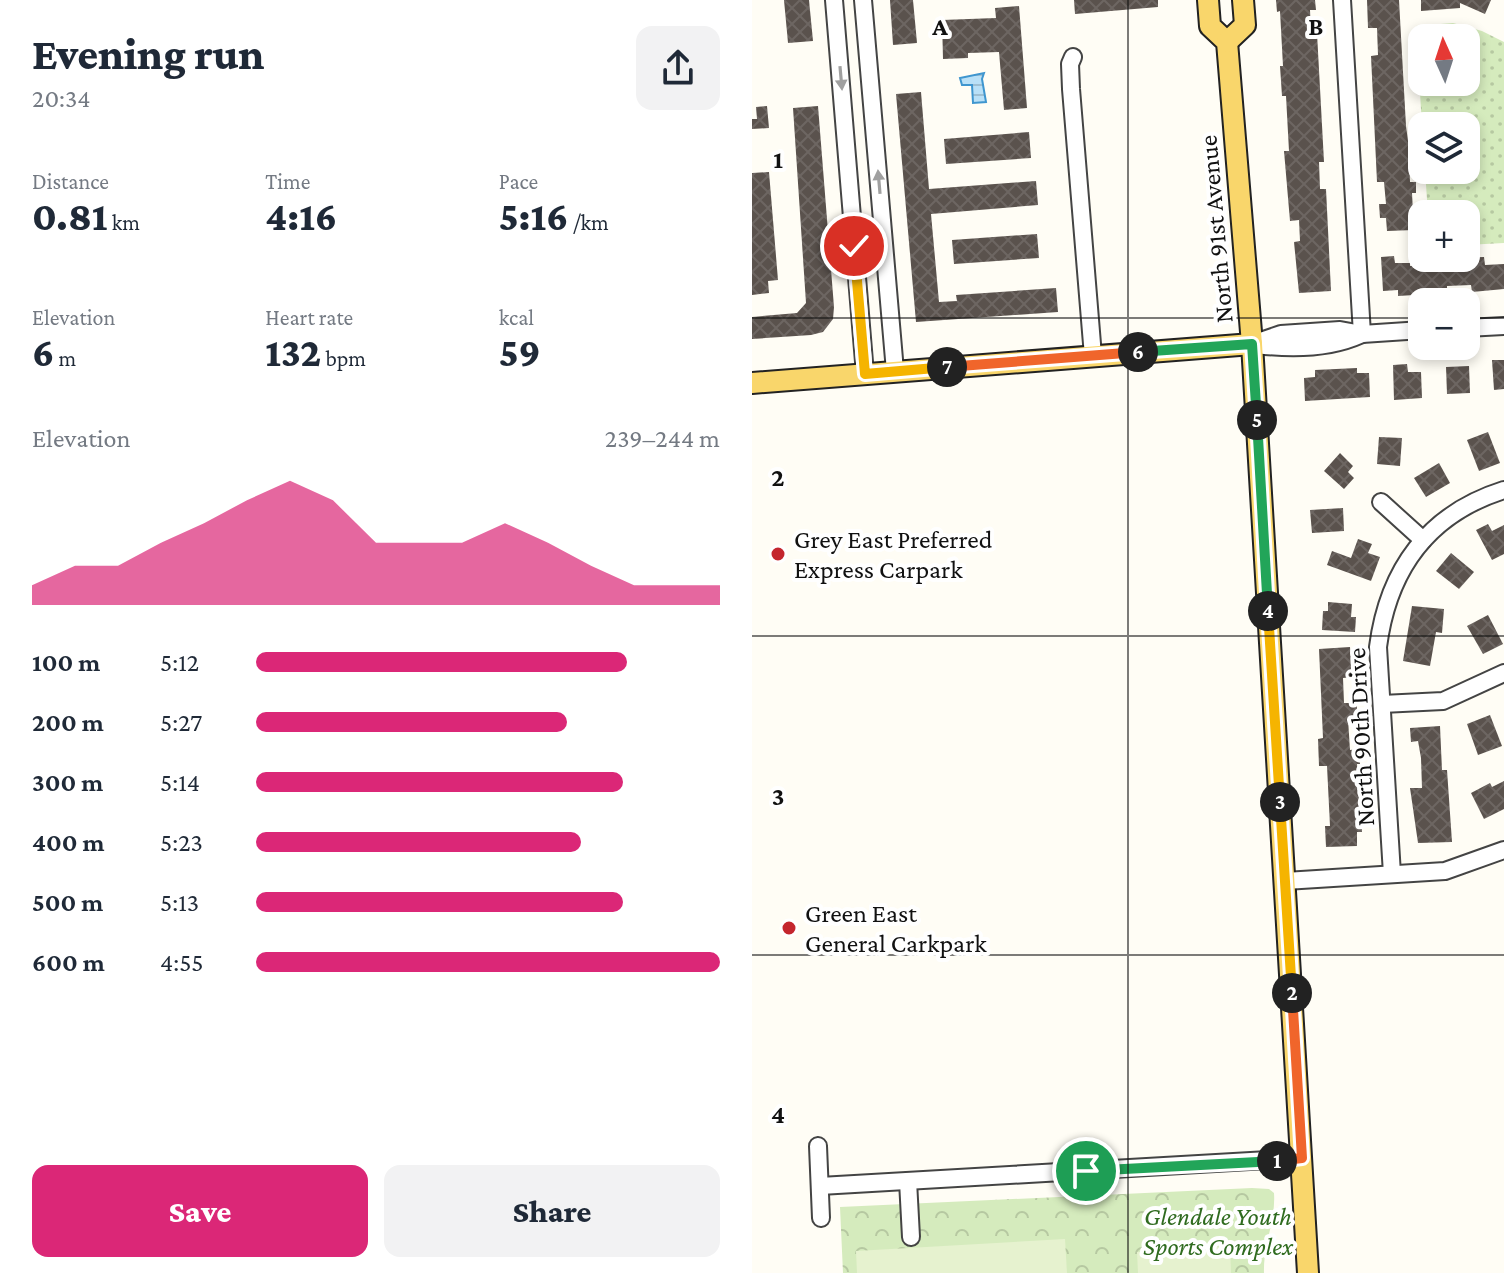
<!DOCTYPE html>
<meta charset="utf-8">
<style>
:root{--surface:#fff;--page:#f2f2f3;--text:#1f2937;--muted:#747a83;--accent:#db2777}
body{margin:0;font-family:"Crimson Pro",serif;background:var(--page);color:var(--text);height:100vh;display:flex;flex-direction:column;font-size:30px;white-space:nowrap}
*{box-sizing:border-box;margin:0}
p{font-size:26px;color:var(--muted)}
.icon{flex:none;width:44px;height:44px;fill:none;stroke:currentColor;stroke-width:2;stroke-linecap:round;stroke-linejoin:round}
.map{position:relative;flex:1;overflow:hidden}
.details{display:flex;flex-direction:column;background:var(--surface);width:752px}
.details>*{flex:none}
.needle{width:52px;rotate:357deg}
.controls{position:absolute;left:656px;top:24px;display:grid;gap:16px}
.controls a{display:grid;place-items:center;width:72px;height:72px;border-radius:16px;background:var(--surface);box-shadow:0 4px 12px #0003;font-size:40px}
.pin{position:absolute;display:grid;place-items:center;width:68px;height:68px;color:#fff;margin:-34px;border:4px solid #fff;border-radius:50%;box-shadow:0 2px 8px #0007}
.km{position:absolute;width:40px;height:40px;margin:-20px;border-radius:50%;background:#222;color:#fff;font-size:22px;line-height:40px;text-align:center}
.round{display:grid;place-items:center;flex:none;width:84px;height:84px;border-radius:16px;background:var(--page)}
.head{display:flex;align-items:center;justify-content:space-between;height:136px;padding:0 32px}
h1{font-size:44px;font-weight:800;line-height:60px}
.metrics{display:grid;grid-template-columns:repeat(3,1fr);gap:12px;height:136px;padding:8px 32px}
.metrics div{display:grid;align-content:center}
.metrics b{font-size:40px;font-weight:800}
.metrics small{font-size:22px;font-weight:400}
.metrics p{font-size:22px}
.chart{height:224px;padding:16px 32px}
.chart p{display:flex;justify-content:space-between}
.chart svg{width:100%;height:144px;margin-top:8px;fill:var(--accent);opacity:.7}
.cta{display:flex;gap:16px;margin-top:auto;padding:16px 32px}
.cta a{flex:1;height:92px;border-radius:16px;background:var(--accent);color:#fff;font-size:32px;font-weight:800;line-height:92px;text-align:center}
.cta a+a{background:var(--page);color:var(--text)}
ul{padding:0 32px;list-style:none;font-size:26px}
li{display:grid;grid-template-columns:128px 96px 1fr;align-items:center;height:60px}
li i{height:20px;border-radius:10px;background:var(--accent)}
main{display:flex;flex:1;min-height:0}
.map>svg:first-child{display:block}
</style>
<main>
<section class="details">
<div class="head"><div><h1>Evening run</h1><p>20:34</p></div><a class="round"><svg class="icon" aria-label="share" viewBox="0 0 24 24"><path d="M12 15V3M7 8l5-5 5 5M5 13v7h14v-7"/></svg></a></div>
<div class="metrics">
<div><p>Distance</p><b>0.81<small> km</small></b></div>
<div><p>Time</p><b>4:16</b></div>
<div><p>Pace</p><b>5:16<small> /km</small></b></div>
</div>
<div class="metrics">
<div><p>Elevation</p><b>6<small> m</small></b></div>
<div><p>Heart rate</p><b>132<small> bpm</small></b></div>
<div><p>kcal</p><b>59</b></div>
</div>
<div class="chart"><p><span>Elevation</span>239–244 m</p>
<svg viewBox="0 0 160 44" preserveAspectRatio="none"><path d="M0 44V38L10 32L20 32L30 25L40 19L50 12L60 6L70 12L80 25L90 25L100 25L110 19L120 25L130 32L140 38L150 38L160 38V44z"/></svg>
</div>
<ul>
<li><b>100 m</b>5:12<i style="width:80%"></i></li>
<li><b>200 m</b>5:27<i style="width:67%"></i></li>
<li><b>300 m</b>5:14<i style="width:79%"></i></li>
<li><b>400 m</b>5:23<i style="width:70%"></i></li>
<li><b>500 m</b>5:13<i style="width:79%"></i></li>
<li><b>600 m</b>4:55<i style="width:100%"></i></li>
</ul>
<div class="cta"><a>Save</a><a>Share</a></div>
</section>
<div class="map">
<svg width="752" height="1273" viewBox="0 0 752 1273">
<defs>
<pattern id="grass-dots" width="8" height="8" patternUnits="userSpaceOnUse" patternTransform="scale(2)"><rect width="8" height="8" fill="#d5ebbd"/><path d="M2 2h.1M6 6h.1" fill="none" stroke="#b6c8a1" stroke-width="1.8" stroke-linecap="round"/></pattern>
<pattern id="park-crowns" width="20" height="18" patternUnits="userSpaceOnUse" patternTransform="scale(2)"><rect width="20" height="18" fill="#d5ebbd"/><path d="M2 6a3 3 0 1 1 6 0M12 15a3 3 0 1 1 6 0" fill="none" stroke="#b6c8a1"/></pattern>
<pattern id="water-rules" width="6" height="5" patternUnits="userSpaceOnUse" patternTransform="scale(2)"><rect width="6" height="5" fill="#b9e0f7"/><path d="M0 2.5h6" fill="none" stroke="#9ebfd3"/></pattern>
<pattern id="building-cross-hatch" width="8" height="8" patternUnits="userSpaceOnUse" patternTransform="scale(2)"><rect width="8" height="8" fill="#5a524d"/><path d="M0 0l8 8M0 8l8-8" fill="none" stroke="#6d6662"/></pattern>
</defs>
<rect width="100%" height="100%" fill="#fffdf5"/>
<path fill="url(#grass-dots)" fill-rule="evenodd" d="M701,23L730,31L752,42V243L714,245V214H676L673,170H714V126H670L664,26ZM670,38H714V82H670Z"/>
<path fill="url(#park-crowns)" d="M500,1188L517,1189L522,1193C524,1220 511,1245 512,1273H91L88,1207Z"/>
<g fill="#e6f2cf">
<path d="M313,1239L315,1273H105L104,1251Z"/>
<path d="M478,1246L479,1273H386L385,1252Z"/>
</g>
<path fill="url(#water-rules)" stroke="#3f96cf" stroke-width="2" d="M232,73L230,79L234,102L221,103L220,85H210L208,78Z"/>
<g fill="url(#building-cross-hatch)">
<path d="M32,0H57L61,41L36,43Z"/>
<path d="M138,0H161L165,43L141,45Z"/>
<path d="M322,0H406V7L323,14Z"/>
<path d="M524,0H563L564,10H558L559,33H565L572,162H567L568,189H574L579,291L547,293L542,242L548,241L547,220L538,221L532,151H537L534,96H530L528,66H531L528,11L525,12Z"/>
<path d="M615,0H647L654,126L656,141H662L663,154H657L658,182H664V193H660L662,230L635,231L634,218H628L627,204H634L632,182H625L619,56L626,55L625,28H616Z"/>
<path d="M669,0H739L733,14L708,3V8L669,11Z"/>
<path d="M267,6L275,108L252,110L247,52L216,53V58L191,59L190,20L244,18L243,8Z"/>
<path d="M169,92L177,189L284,181L286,205L179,214L187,302L205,301L204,295L304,288L306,312L164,322L144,94Z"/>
<path d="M15,106L17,128L0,129V119H5L4,107Z"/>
<path d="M66,106L82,307L81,319L71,332L59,335L0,339V317L45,313L54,303L41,108Z"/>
<path d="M277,132L279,158L194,164L192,139Z"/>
<path d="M17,172L26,280L16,281L17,293L0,295V173Z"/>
<path d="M285,234L287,258L202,264L200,240Z"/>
<path d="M642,256L643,263H658V266L704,263V258L732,257L733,265L752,264V289L720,292L719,285L695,286V293L646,296V290L631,291L629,257Z"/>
<path d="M740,360H752V389L742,390Z"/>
<path d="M655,364L656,372H669L670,398L642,400L641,365Z"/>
<path d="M717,366L718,393L695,394L694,367Z"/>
<path d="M605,368V373H617L618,397L553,401L552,378L563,377V370Z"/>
<path d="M736,432L748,463L727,471L715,440Z"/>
<path d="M627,437L650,438L648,466L625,464Z"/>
<path d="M588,453L601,466L596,472L602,478L592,489L572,471Z"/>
<path d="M687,463L698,483L674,497L662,478Z"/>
<path d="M591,508L592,531L560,533L558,510Z"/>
<path d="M736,524L740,531L752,525V554L740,560L724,530Z"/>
<path d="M606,539L620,544L616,553L628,557L619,581L575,565L580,551L599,558Z"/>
<path d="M699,553L722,572L707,589L684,571Z"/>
<path d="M576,602L600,604L599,617H604L603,632L570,630L571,611H576Z"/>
<path d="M660,606L692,609L690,633L684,632L678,666L651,661Z"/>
<path d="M736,615L751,644L731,654L715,626Z"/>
<path d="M598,647L600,677L591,678L592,703H605V719H596L598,750L607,749L608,764H605L610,832H605V846L574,847L573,826H578L575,766H567L566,739L571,738L567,649Z"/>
<path d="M738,715L750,746L726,755L715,724Z"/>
<path d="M688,726L690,770H695L700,842L666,843L658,788H670L669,758L666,741L659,742L658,728Z"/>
<path d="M752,781V809L732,819L719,793L738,783L740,787Z"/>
</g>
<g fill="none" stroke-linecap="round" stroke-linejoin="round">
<defs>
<g id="minor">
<path d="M82,0L113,374"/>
<path d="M111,0L143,371"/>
<path d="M590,0L610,334"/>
<path d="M321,57L318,64L319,89L341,356"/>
<path d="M714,328L752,326"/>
<path d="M500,344L529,334L588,330L610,334L670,330"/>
<path d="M505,345C538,349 577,349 608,335"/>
<path d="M629,502L671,540"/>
<path d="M630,704L691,701L752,673"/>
<path d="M640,874L626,647C636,570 676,514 752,490"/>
<path d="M533,881L693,871L752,850"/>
<path d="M66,1146L69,1218"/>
<path d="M156,1181L159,1237"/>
<path d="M68,1186L550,1158"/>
</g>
<g id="major">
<path d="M456,0L458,26L475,42L500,344L556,1273"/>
<path d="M475,42L493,25L491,0"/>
<path d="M0,383L500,344"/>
</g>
</defs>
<use href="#minor" stroke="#444" stroke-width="20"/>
<use href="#major" stroke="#222" stroke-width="24"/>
<use href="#minor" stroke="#fff" stroke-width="16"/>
<use href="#major" stroke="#f9d66b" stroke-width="20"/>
</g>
<defs><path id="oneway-solid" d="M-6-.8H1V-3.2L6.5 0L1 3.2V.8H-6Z" transform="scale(2)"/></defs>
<g fill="#a0a0a0">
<use href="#oneway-solid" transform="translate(89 78) rotate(85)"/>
<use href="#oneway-solid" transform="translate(127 182) rotate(-95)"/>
</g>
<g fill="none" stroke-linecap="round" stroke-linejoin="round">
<defs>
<path id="split-1" d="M334,1171L525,1161"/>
<path id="split-2" d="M525,1161L550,1158L540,993"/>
<path id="split-3" d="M528,802L540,993"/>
<path id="split-4" d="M516,611L528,802"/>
<path id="split-5" d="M505,420L516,611"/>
<path id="split-6" d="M386,352L500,344L505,420"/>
<path id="split-7" d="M195,367L386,352"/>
<path id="split-8" d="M102,246L113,374L195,367"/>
</defs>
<use href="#split-1" stroke="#fff" stroke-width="16"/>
<use href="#split-2" stroke="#fff" stroke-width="16"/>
<use href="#split-3" stroke="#fff" stroke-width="16"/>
<use href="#split-4" stroke="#fff" stroke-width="16"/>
<use href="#split-5" stroke="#fff" stroke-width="16"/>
<use href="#split-6" stroke="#fff" stroke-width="16"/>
<use href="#split-7" stroke="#fff" stroke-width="16"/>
<use href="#split-8" stroke="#fff" stroke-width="16"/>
<use href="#split-1" stroke="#22a559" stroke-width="10"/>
<use href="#split-2" stroke="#f0652b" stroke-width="10"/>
<use href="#split-3" stroke="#f5b400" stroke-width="10"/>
<use href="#split-4" stroke="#f5b400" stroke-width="10"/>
<use href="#split-5" stroke="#22a559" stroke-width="10"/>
<use href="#split-6" stroke="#22a559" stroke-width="10"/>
<use href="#split-7" stroke="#f0652b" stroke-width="10"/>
<use href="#split-8" stroke="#f5b400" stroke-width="10"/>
</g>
<path fill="none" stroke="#111" stroke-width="2" stroke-opacity="0.55" d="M376,0V1273M0,318H670M714,318H752M0,636H752M0,955H752"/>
<g fill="#c4262e" stroke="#fff" stroke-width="3">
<circle cx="26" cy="554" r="8"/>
<circle cx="37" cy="928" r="8"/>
</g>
<g text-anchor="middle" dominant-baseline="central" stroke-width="8" stroke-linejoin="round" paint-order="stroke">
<g font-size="26" fill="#111" stroke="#fff">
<text transform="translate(464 229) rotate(-95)">North 91st Avenue</text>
<text transform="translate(609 737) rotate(-93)">North 90th Drive</text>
</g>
<g font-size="26" fill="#111" stroke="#fff" text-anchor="start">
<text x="42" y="539">Grey East Preferred<tspan x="42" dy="30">Express Carpark</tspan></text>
<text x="53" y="913">Green East<tspan x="53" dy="30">General Carkpark</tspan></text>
</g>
<g font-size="26" font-style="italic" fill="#2f6b1f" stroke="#fff">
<text x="466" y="1216">Glendale Youth<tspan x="466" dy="30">Sports Complex</tspan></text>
</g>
</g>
<g font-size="26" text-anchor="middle" font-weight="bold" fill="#111" stroke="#fff" stroke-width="8" stroke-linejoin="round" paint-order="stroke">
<text x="188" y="35">A</text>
<text x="564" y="35">B</text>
<text x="26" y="168">1</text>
<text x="26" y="486">2</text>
<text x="26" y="805">3</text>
<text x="26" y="1123">4</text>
</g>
</svg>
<div class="controls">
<a><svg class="needle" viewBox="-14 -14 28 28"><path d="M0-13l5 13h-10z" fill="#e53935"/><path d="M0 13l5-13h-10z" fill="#747a83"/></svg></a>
<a><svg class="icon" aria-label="layers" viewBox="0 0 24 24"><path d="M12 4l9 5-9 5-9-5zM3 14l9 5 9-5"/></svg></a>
<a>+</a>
<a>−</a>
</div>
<div class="pin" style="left:334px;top:1171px;background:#1e9e55"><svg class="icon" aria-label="arrive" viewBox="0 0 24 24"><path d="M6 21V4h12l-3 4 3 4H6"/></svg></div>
<div class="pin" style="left:102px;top:246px;background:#d93025"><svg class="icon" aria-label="check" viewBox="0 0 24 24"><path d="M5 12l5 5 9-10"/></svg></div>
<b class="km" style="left:525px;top:1161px">1</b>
<b class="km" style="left:540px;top:993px">2</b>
<b class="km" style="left:528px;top:802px">3</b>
<b class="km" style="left:516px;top:611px">4</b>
<b class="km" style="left:505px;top:420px">5</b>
<b class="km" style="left:386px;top:352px">6</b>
<b class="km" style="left:195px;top:367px">7</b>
</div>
</main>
